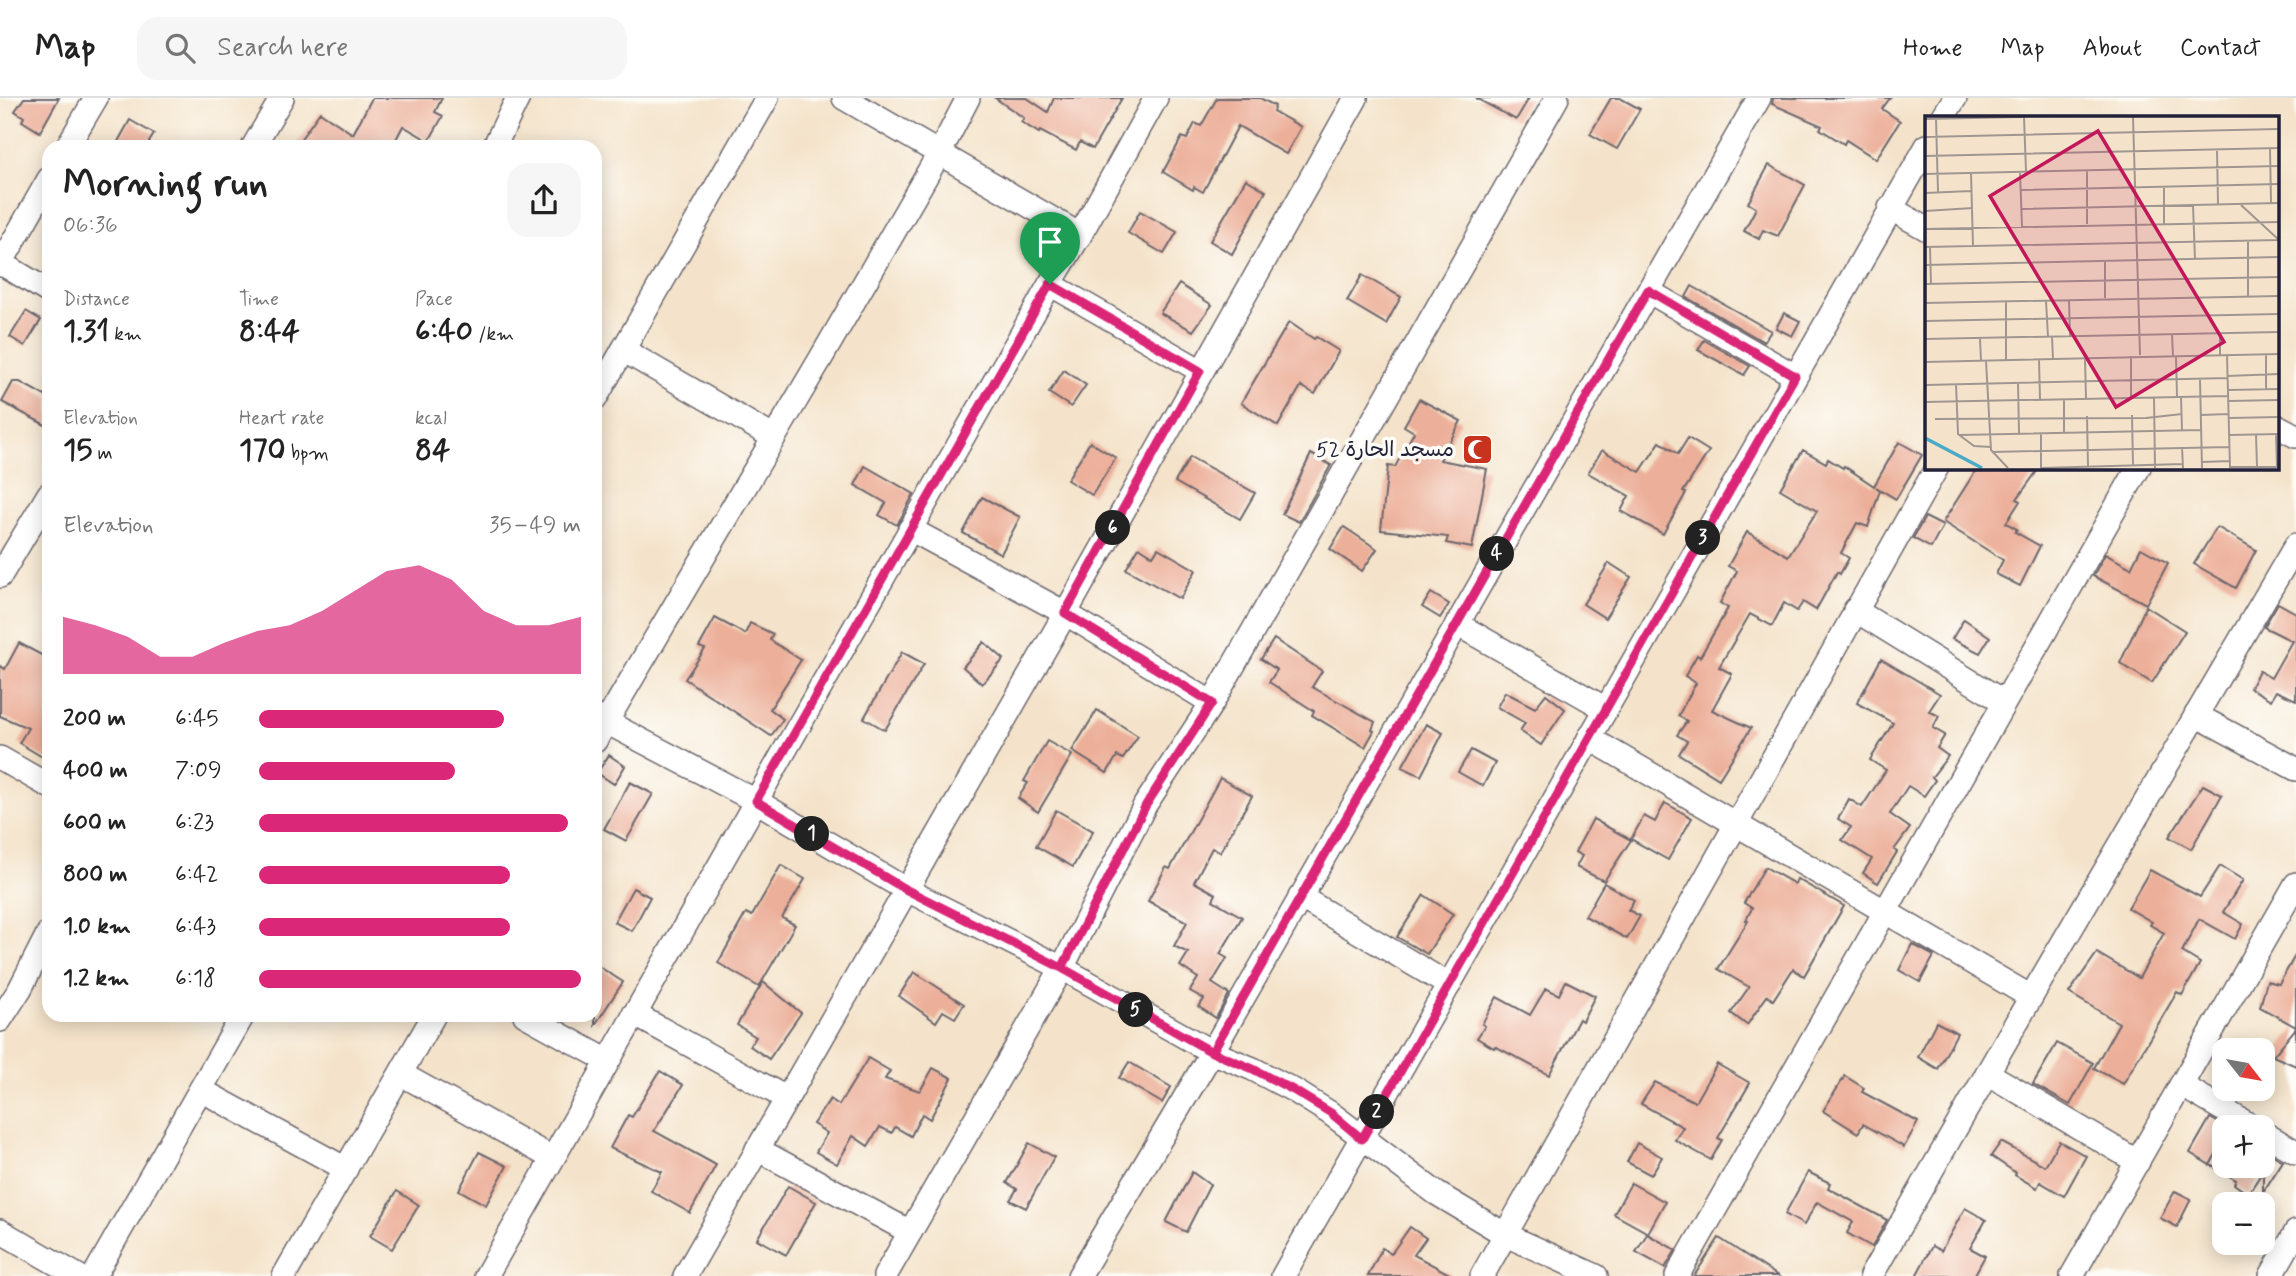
<!DOCTYPE html>
<meta charset="utf-8">
<style>
:root{--surface:#fff;--page:#f6f6f6;--text:#222;--muted:#767676;--line:#e0e0e0;--accent:#db2777}
body{margin:0;font-family:Mynerve,"Playpen Sans Arabic",sans-serif;background:var(--page);color:var(--text);height:100vh;display:flex;flex-direction:column;font-size:26px;white-space:nowrap}
*{box-sizing:border-box;margin:0}
p{font-size:23px;color:var(--muted)}
.icon{flex:none;width:38px;height:38px;fill:none;stroke:currentColor;stroke-width:2;stroke-linecap:round;stroke-linejoin:round}
.map{position:relative;flex:1;overflow:hidden}
.side{position:absolute;left:42px;top:42px;width:560px;height:882px;display:flex;flex-direction:column;background:var(--surface);border-radius:21px;box-shadow:0 4px 18px #0003}
.side>*{flex:none}
.needle{width:46px;rotate:121deg}
.buttons{position:absolute;left:2212px;top:940px;display:grid;gap:14px}
.buttons a{display:grid;place-items:center;width:63px;height:63px;border-radius:14px;background:var(--surface);box-shadow:0 4px 18px #0003;font-size:35px}
.pin{position:absolute;display:grid;place-items:center;width:60px;height:60px;color:#fff;margin:-72px -30px;border-radius:50% 50% 50% 0;rotate:-45deg;box-shadow:0 0 7px #0007}
.pin .icon{rotate:45deg}
.km{position:absolute;width:35px;height:35px;margin:-18px;border-radius:50%;background:#222;color:#fff;font-size:19px;line-height:35px;text-align:center}
.round{display:grid;place-items:center;flex:none;width:74px;height:74px;border-radius:21px;background:var(--page)}
.summary{display:flex;align-items:center;justify-content:space-between;height:119px;padding:0 21px}
h1{font-size:38px;font-weight:800;line-height:52px}
.figures{display:grid;grid-template-columns:repeat(3,1fr);gap:10px;height:119px;padding:7px 21px}
.figures div{display:grid;align-content:center}
.figures b{font-size:30px;font-weight:800}
.figures small{font-size:19px;font-weight:400}
.figures p{font-size:19px}
.chart{height:196px;padding:14px 21px}
.chart p{display:flex;justify-content:space-between}
.chart svg{width:100%;height:126px;margin-top:7px;fill:var(--accent);opacity:.7}
ul{padding:0 21px;list-style:none;font-size:23px}
li{display:grid;grid-template-columns:112px 84px 1fr;align-items:center;height:52px}
li i{height:18px;border-radius:9px;background:var(--accent)}
header{display:flex;align-items:center;gap:42px;box-sizing:border-box;height:98px;padding:0 35px;background:var(--surface);border-bottom:2px solid var(--line)}
header strong{font-size:33px}
nav{display:flex;gap:38px;margin-inline-start:auto;font-size:24px}
.search{width:490px;height:63px;background:var(--page);display:flex;align-items:center;gap:18px;box-sizing:border-box;padding:0 24px;border-radius:21px;color:var(--muted);font-size:26px}
.map>svg:first-child{display:block}
</style>
<header>
<strong>Map</strong>
<div class="search"><svg class="icon" aria-label="search" viewBox="0 0 24 24"><circle cx="10" cy="10" r="6"/><path d="M15 15l6 6"/></svg>Search here</div>
<nav><a>Home</a><a>Map</a><a>About</a><a>Contact</a></nav>
</header>
<div class="map">
<svg width="2296" height="1178" viewBox="0 0 2296 1178">
<rect width="100%" height="100%" fill="#fdfcf7"/>
<filter id="ink" filterUnits="userSpaceOnUse"><feTurbulence type="fractalNoise" baseFrequency=".0143" numOctaves="2"/><feDisplacementMap in="SourceGraphic" scale="14" xChannelSelector="R" yChannelSelector="G"/><feConvolveMatrix kernelMatrix="1 2 1 2 8 2 1 2 1" color-interpolation-filters="sRGB"/></filter>
<filter id="wash" filterUnits="userSpaceOnUse"><feTurbulence type="fractalNoise" baseFrequency=".00686" numOctaves="4" result="noise"/><feDisplacementMap in="SourceGraphic" scale="28" xChannelSelector="R" yChannelSelector="G"/><feGaussianBlur stdDeviation="1.57" result="paint"/><feColorMatrix in="noise" values="0 0 0 0 0 0 0 0 0 0 0 0 0 0 0 0 0 1.4 0 .05"/><feComposite in="paint" operator="in"/></filter>
<g filter="url(#wash)">
<rect width="100%" height="100%" fill="#f4e3ca"/>
<g id="blocks">
<g fill="#ecaf99">
<path d="M24,0H59L40,34L22,23L24,19L15,13Z"/>
<path d="M372,0H442L435,14L443,18L429,43L403,28L392,49H295L320,14L353,36Z"/>
<path d="M995,0H1027L1048,14L1054,0H1122L1093,51L1080,44L1076,52L1040,33L1039,35L1021,24L1024,20Z"/>
<path d="M1217,0H1260L1275,8L1273,13L1301,29L1286,56L1238,28L1203,94L1194,89L1193,92L1163,74L1182,39L1187,41L1195,25L1201,28Z"/>
<path d="M1476,0H1529L1516,22Z"/>
<path d="M1611,0H1620L1640,11L1617,51L1590,36Z"/>
<path d="M1773,0H1890L1882,11L1900,23L1876,61L1846,42L1844,46L1820,31L1822,28L1772,6Z"/>
<path d="M130,22L154,36L146,49H115Z"/>
<path d="M1769,67L1805,87L1778,138L1763,132L1759,141L1744,133L1756,110L1748,105Z"/>
<path d="M1246,81L1266,93L1232,156L1210,143Z"/>
<path d="M1140,113L1177,134L1164,156L1128,135Z"/>
<path d="M1362,177L1401,199L1386,226L1347,203Z"/>
<path d="M1179,186L1212,207L1193,233L1160,215Z"/>
<path d="M1692,188L1771,233L1764,244L1686,199Z"/>
<path d="M26,213L41,222L25,248L10,239Z"/>
<path d="M1784,215L1800,223L1792,238L1776,230Z"/>
<path d="M1289,224L1314,241L1316,239L1339,253L1315,296L1301,288L1278,328L1241,305Z"/>
<path d="M1704,242L1750,268L1744,277L1698,252Z"/>
<path d="M1064,272L1086,287L1071,309L1049,295Z"/>
<path d="M13,284H20L49,300V329L2,304Z"/>
<path d="M1419,301L1461,323L1440,362L1487,371L1472,450L1446,445L1448,439L1381,432L1388,368L1395,369L1414,334L1404,328Z"/>
<path d="M1688,340L1709,353L1683,394L1686,395L1663,436L1621,413L1629,398L1588,375L1602,352L1640,374L1660,344L1678,356Z"/>
<path d="M1090,344L1116,360L1092,397L1067,382Z"/>
<path d="M1899,344L1922,357L1896,401L1876,389L1880,392L1868,429L1857,425L1841,455L1849,460L1840,476L1837,474L1816,512L1803,504L1797,513L1784,505L1772,528L1750,516L1719,569L1732,576L1712,612L1751,630L1719,681L1679,656L1687,643L1677,637L1687,623L1678,618L1696,585L1685,578L1697,557L1700,559L1728,510L1720,505L1737,473L1728,468L1747,434L1788,458L1817,413L1780,391L1803,352L1826,365L1828,361L1843,370L1844,368L1874,388Z"/>
<path d="M1311,356L1331,367L1299,424L1282,416Z"/>
<path d="M1190,359L1255,395L1240,421L1175,384Z"/>
<path d="M865,368L914,396L897,427L879,417L886,405L855,387Z"/>
<path d="M1978,369H2040L2017,401L2020,403L2006,425L2017,431L2015,434L2040,448L2020,488L1996,476L2003,462L1943,424Z"/>
<path d="M982,399L1020,419L1001,456L963,435Z"/>
<path d="M1925,419L1943,428L1931,450L1913,440Z"/>
<path d="M1344,429L1377,451L1362,473L1330,451Z"/>
<path d="M2217,429L2256,452L2236,490L2194,466Z"/>
<path d="M1139,449L1153,458L1158,450L1196,472L1180,501L1126,471Z"/>
<path d="M2141,450L2168,465L2146,506L2093,478L2105,456L2131,470Z"/>
<path d="M1609,465L1631,479L1605,520L1583,506Z"/>
<path d="M1431,495L1449,506L1440,520L1422,509Z"/>
<path d="M2278,505L2296,515V602L2276,593L2271,602L2250,590L2259,573L2271,580L2292,543L2264,529Z"/>
<path d="M2146,508L2185,533L2152,585L2120,565Z"/>
<path d="M715,520L745,536L750,525L773,536L770,542L801,562L770,611L783,621L771,638L685,581L705,551L699,549Z"/>
<path d="M1964,521L1990,539L1980,555L1952,541Z"/>
<path d="M1274,541L1322,573L1312,589L1375,624L1372,632L1374,633L1365,649L1312,617L1314,613L1269,584L1277,572L1261,561Z"/>
<path d="M984,544L1004,561L982,586L963,569Z"/>
<path d="M19,545L49,561V663L19,645L28,630L0,618V568L5,571Z"/>
<path d="M902,554L924,566L885,632L864,620Z"/>
<path d="M1881,561L1940,596L1929,613L1939,618L1933,630L1945,637L1937,650L1948,658L1932,679L1935,682L1924,698L1908,688L1890,716L1910,730L1894,752L1897,754L1878,785L1863,775L1872,761L1842,742L1851,729L1838,721L1849,701L1862,709L1886,672L1870,662L1893,625L1857,605Z"/>
<path d="M1505,594L1535,610L1546,596L1565,611L1541,647L1520,633L1525,625L1497,609Z"/>
<path d="M1097,612L1138,638L1123,661L1117,658L1107,675L1072,653Z"/>
<path d="M1426,626L1443,635L1421,678L1402,669Z"/>
<path d="M1047,643L1072,657L1038,714L1018,700L1028,685L1024,683Z"/>
<path d="M1471,652L1495,665L1483,688L1458,674Z"/>
<path d="M609,657L625,668L614,686L597,675Z"/>
<path d="M1220,680L1252,698L1220,754L1212,750L1194,784L1216,796L1213,802L1242,819L1220,856L1227,860L1212,885L1229,896L1216,920L1199,909L1204,901L1190,893L1198,880L1180,868L1188,855L1174,848L1187,824L1148,803L1166,769L1170,771Z"/>
<path d="M630,684L653,696L626,743L604,731Z"/>
<path d="M2203,687L2222,697L2191,751L2169,739Z"/>
<path d="M1665,705L1692,720L1668,762L1631,741L1644,718L1655,724Z"/>
<path d="M1056,712L1093,733L1073,769L1036,748Z"/>
<path d="M1593,721L1631,742L1604,783L1576,769L1582,758L1575,754Z"/>
<path d="M781,767L805,781L782,820L795,827L759,889L718,865L746,815L752,818Z"/>
<path d="M2220,768L2243,782L2223,814L2243,826L2235,841L2199,821L2182,854L2200,865L2182,897L2177,894L2123,986L2094,970L2119,925L2069,895L2097,855L2139,880L2164,835L2150,827L2152,824L2128,810L2150,772L2200,799Z"/>
<path d="M1765,769L1795,786L1797,781L1844,808L1804,878L1793,871L1773,902L1767,898L1747,927L1731,915L1749,889L1718,871L1748,823L1746,822L1752,810L1744,805Z"/>
<path d="M1604,785L1634,802L1628,812L1640,818L1627,841L1585,818Z"/>
<path d="M633,790L650,799L632,833L614,824Z"/>
<path d="M1424,797L1453,816L1427,856L1397,839Z"/>
<path d="M1912,846L1934,858L1920,884L1899,872Z"/>
<path d="M2296,856V929L2260,909L2267,883L2279,886Z"/>
<path d="M595,866L623,884L595,927Z"/>
<path d="M914,874L964,906L955,920L943,913L936,924L899,898Z"/>
<path d="M1566,883L1595,898L1582,923L1579,921L1549,977L1495,948L1494,950L1477,940L1485,928L1482,926L1497,899L1530,917L1546,890L1559,897Z"/>
<path d="M763,884L801,915L769,961L750,948L756,939L737,927Z"/>
<path d="M1936,924L1957,935L1938,971L1918,959Z"/>
<path d="M2296,930V968L2273,958Z"/>
<path d="M2057,945L2093,965L2070,1007L2033,986Z"/>
<path d="M868,960L890,973L885,981L920,993L933,970L952,980L930,1021L922,1016L911,1038L895,1029L892,1035L880,1029L868,1048L853,1038L837,1066L816,1054L827,1035L813,1026L830,1001L839,1007Z"/>
<path d="M1129,964L1171,989L1162,1005L1119,980Z"/>
<path d="M1717,966L1750,985L1718,1040L1722,1042L1711,1062L1675,1042L1683,1029L1641,1006L1655,984L1695,1004Z"/>
<path d="M660,973L683,987L654,1033L716,1067L690,1115L651,1093L662,1074L610,1050L628,1017L632,1019Z"/>
<path d="M1845,978L1864,990L1862,994L1918,1024L1904,1049L1863,1026L1858,1035L1823,1013Z"/>
<path d="M2210,1020L2224,1028V1042L2210,1067L2190,1055Z"/>
<path d="M2059,1043L2086,1058L2064,1098L2040,1084L2037,1090L2015,1077L2016,1075L1991,1058L2001,1044L2045,1068Z"/>
<path d="M1029,1045L1054,1059L1026,1110L1010,1102L1017,1091L1007,1085Z"/>
<path d="M1637,1045L1662,1059L1651,1077L1627,1064Z"/>
<path d="M2263,1051L2283,1063L2263,1094V1073L2248,1096L2234,1086L2236,1082L2212,1068H2263Z"/>
<path d="M479,1054L507,1068L486,1107L459,1092Z"/>
<path d="M1192,1074L1210,1087L1186,1134L1166,1124Z"/>
<path d="M1808,1074L1830,1085L1828,1090L1887,1122L1872,1149L1847,1135L1853,1124L1817,1104L1804,1127L1785,1116Z"/>
<path d="M1631,1085L1665,1104L1648,1135L1614,1116Z"/>
<path d="M788,1088L816,1104L786,1157L757,1141Z"/>
<path d="M397,1093L419,1107L392,1151L370,1138Z"/>
<path d="M2175,1093L2191,1101L2177,1129L2160,1120Z"/>
<path d="M1965,1110L1986,1122L1970,1150L1985,1158L1974,1178H1916L1932,1148L1941,1153Z"/>
<path d="M1410,1129L1426,1140L1414,1157L1453,1178H1368L1382,1150L1391,1156Z"/>
<path d="M1647,1136L1676,1152L1665,1170L1636,1154Z"/>
<path d="M1719,1140L1733,1149L1778,1178H1694Z"/>
</g>
</g>
</g>
<g filter="url(#ink)">
<use href="#blocks" fill-opacity="0" stroke="#6c666d" stroke-width="2"/>
<g fill="none" stroke-linecap="round" stroke-linejoin="round">
<defs>
<g id="minor">
<path d="M844,0L1080,137"/>
<path d="M1943,19L1955,0"/>
<path d="M67,49L96,0"/>
<path d="M253,49L282,0"/>
<path d="M494,49L518,0"/>
<path d="M1890,110L1927,131"/>
<path d="M1,165L49,194"/>
<path d="M0,167L49,81"/>
<path d="M1050,186L1201,273"/>
<path d="M1648,193L1795,278"/>
<path d="M623,252L773,339"/>
<path d="M595,301L767,0"/>
<path d="M2277,328L2296,338"/>
<path d="M910,431L1065,515L1212,605"/>
<path d="M0,478L49,396"/>
<path d="M1855,512L2004,604"/>
<path d="M1457,526L1606,611"/>
<path d="M2196,617L2296,671"/>
<path d="M595,618L756,703L905,791L1062,870L1212,954L1253,971L1293,992L1330,1015L1436,1095L1506,1137L1596,1178"/>
<path d="M1589,640L2031,899"/>
<path d="M595,643L821,260L940,54L968,0"/>
<path d="M0,660L49,688"/>
<path d="M1300,799L1449,887"/>
<path d="M634,916L786,1000"/>
<path d="M525,917L608,963"/>
<path d="M0,922L20,891L49,834"/>
<path d="M1987,975L2138,1064"/>
<path d="M401,976L552,1060"/>
<path d="M2181,987L2253,1029"/>
<path d="M201,992L346,1071"/>
<path d="M2263,1035L2296,1054"/>
<path d="M757,1051L910,1134"/>
<path d="M0,1133L78,1178"/>
<path d="M94,1178L243,917"/>
<path d="M284,1178L434,917"/>
<path d="M486,1178L1050,186L1080,137L1156,0"/>
<path d="M685,1178C810,957 939,737 1065,516C1163,345 1258,171 1356,0"/>
<path d="M885,1178L1062,870L1145,707L1212,605L1557,0"/>
<path d="M1079,1178L1212,954L1759,0"/>
<path d="M1283,1178L1927,48"/>
<path d="M1482,1178L1937,369"/>
<path d="M1677,1178L2139,369"/>
<path d="M1871,1178L2031,899L2296,447"/>
<path d="M2072,1178L2296,786"/>
<path d="M2271,1178L2296,1134"/>
</g>
</defs>
<use href="#minor" stroke="#6c666d" stroke-width="26"/>
<use href="#minor" stroke="#fff" stroke-width="23"/>
</g>
</g>
<g fill="none" stroke-linecap="round" stroke-linejoin="round" filter="url(#ink)">
<defs>
<path id="route" d="M1050,186L756,703L905,791L1062,870L1212,954L1253,971L1293,992L1331,1015L1362,1041L1795,278L1648,192L1212,954L1062,870L1146,707L1212,605L1065,515L1200,273L1050,186"/>
</defs>
<use href="#route" stroke="#fff" stroke-width="14"/>
<use href="#route" stroke="#db2777" stroke-width="9"/>
</g>
<defs>
<symbol id="mosque-square" viewBox="-11 -11 22 22"><rect x="-9" y="-9" width="18" height="18" rx="4" fill="#c8321e" stroke="#fdfcf7"/><path d="M3.5-4.9A6 6 0 1 0 3.5 4.9A5 5 0 1 1 3.5-4.9Z" fill="#fff"/></symbol>
</defs>
<g fill-rule="evenodd">
<use href="#mosque-square" x="1460" y="334" width="35" height="35"/>
</g>
<g text-anchor="middle" dominant-baseline="central" stroke-width="7" stroke-linejoin="round" paint-order="stroke">
<g font-size="21" fill="#22223b" stroke="#fdfcf7" text-anchor="end">
<text x="1454" y="352">مسجد الحارة 52</text>
</g>
</g>
<g transform="translate(1925 18)">
<rect width="354" height="354" fill="#f4e3ca"/>
<path fill="none" stroke="#4aabc9" stroke-width="3.5" d="M0,322L57,352"/>
<path fill="none" stroke="#a09691" stroke-width="2" d="M99,1L101,55M208,1L215,239M0,3L97,1M11,3L13,76M0,21L354,13M345,32L346,87M292,33L293,88M0,40L354,32M162,55V108M95,56L97,111M46,57L48,130M0,58L354,50M239,71V108M96,74L354,68M0,77L46,75M268,89L270,144M316,89L354,124M97,93L354,87M0,95L48,92M0,113L354,106M323,125V180M0,131L354,124M5,131L6,168M180,146V182M0,149L354,141M0,168L354,161M144,184L145,220M81,185V245M121,185L123,221M0,187L354,180M0,205L354,198M295,217V239M247,218L248,240M127,221L128,243M0,223L354,216M55,223L56,245M302,239L305,352M341,239V273M206,240V281M251,241L252,280M160,243L161,282M114,244L115,283M61,245L66,334L83,352M0,246L354,238M302,260L354,258M275,264L277,352M93,267L94,317M31,268L33,318L49,330L66,331M0,269L303,262M303,274L354,273M229,281L230,352M256,281L257,314M139,283V316M303,285L354,284M0,286L303,280M207,299L208,349M276,299L303,298M162,300L163,350M304,302L354,301M10,303L221,302L257,298M116,317V352M331,318L332,351M34,319L276,314M304,319L354,318M351,319L352,351M257,331L258,352M67,336L305,331M277,346L305,345M305,351H354M116,352L258,348"/>
<path fill="#c2185b" fill-opacity="0.15" stroke="#c2185b" stroke-width="3.5" d="M173,15L299,226L191,291L65,80Z"/>
<rect width="354" height="354" fill="none" stroke="#22223b" stroke-width="3.5"/>
</g>
</svg>
<div class="buttons">
<a><svg class="needle" viewBox="-14 -14 28 28"><path d="M0-13l5 13h-10z" fill="#e53935"/><path d="M0 13l5-13h-10z" fill="#767676"/></svg></a>
<a>+</a>
<a>−</a>
</div>
<div class="pin" style="left:1050px;top:186px;background:#1e9e55"><svg class="icon" aria-label="arrive" viewBox="0 0 24 24"><path d="M6 21V4h12l-3 4 3 4H6"/></svg></div>
<b class="km" style="left:812px;top:736px">1</b>
<b class="km" style="left:1377px;top:1014px">2</b>
<b class="km" style="left:1703px;top:440px">3</b>
<b class="km" style="left:1497px;top:456px">4</b>
<b class="km" style="left:1136px;top:912px">5</b>
<b class="km" style="left:1113px;top:430px">6</b>
<section class="side">
<div class="summary"><div><h1>Morning run</h1><p>06:36</p></div><a class="round"><svg class="icon" aria-label="share" viewBox="0 0 24 24"><path d="M12 15V3M7 8l5-5 5 5M5 13v7h14v-7"/></svg></a></div>
<div class="figures">
<div><p>Distance</p><b>1.31<small> km</small></b></div>
<div><p>Time</p><b>8:44</b></div>
<div><p>Pace</p><b>6:40<small> /km</small></b></div>
</div>
<div class="figures">
<div><p>Elevation</p><b>15<small> m</small></b></div>
<div><p>Heart rate</p><b>170<small> bpm</small></b></div>
<div><p>kcal</p><b>84</b></div>
</div>
<div class="chart"><p><span>Elevation</span>35–49 m</p>
<svg viewBox="0 0 160 44" preserveAspectRatio="none"><path d="M0 44V24L10 27L20 31L30 38L40 38L50 33L60 29L70 27L80 22L90 15L100 8L110 6L120 11L130 22L140 27L150 27L160 24V44z"/></svg>
</div>
<ul>
<li><b>200 m</b>6:45<i style="width:76%"></i></li>
<li><b>400 m</b>7:09<i style="width:61%"></i></li>
<li><b>600 m</b>6:23<i style="width:96%"></i></li>
<li><b>800 m</b>6:42<i style="width:78%"></i></li>
<li><b>1.0 km</b>6:43<i style="width:78%"></i></li>
<li><b>1.2 km</b>6:18<i style="width:100%"></i></li>
</ul>
</section>
</div>
